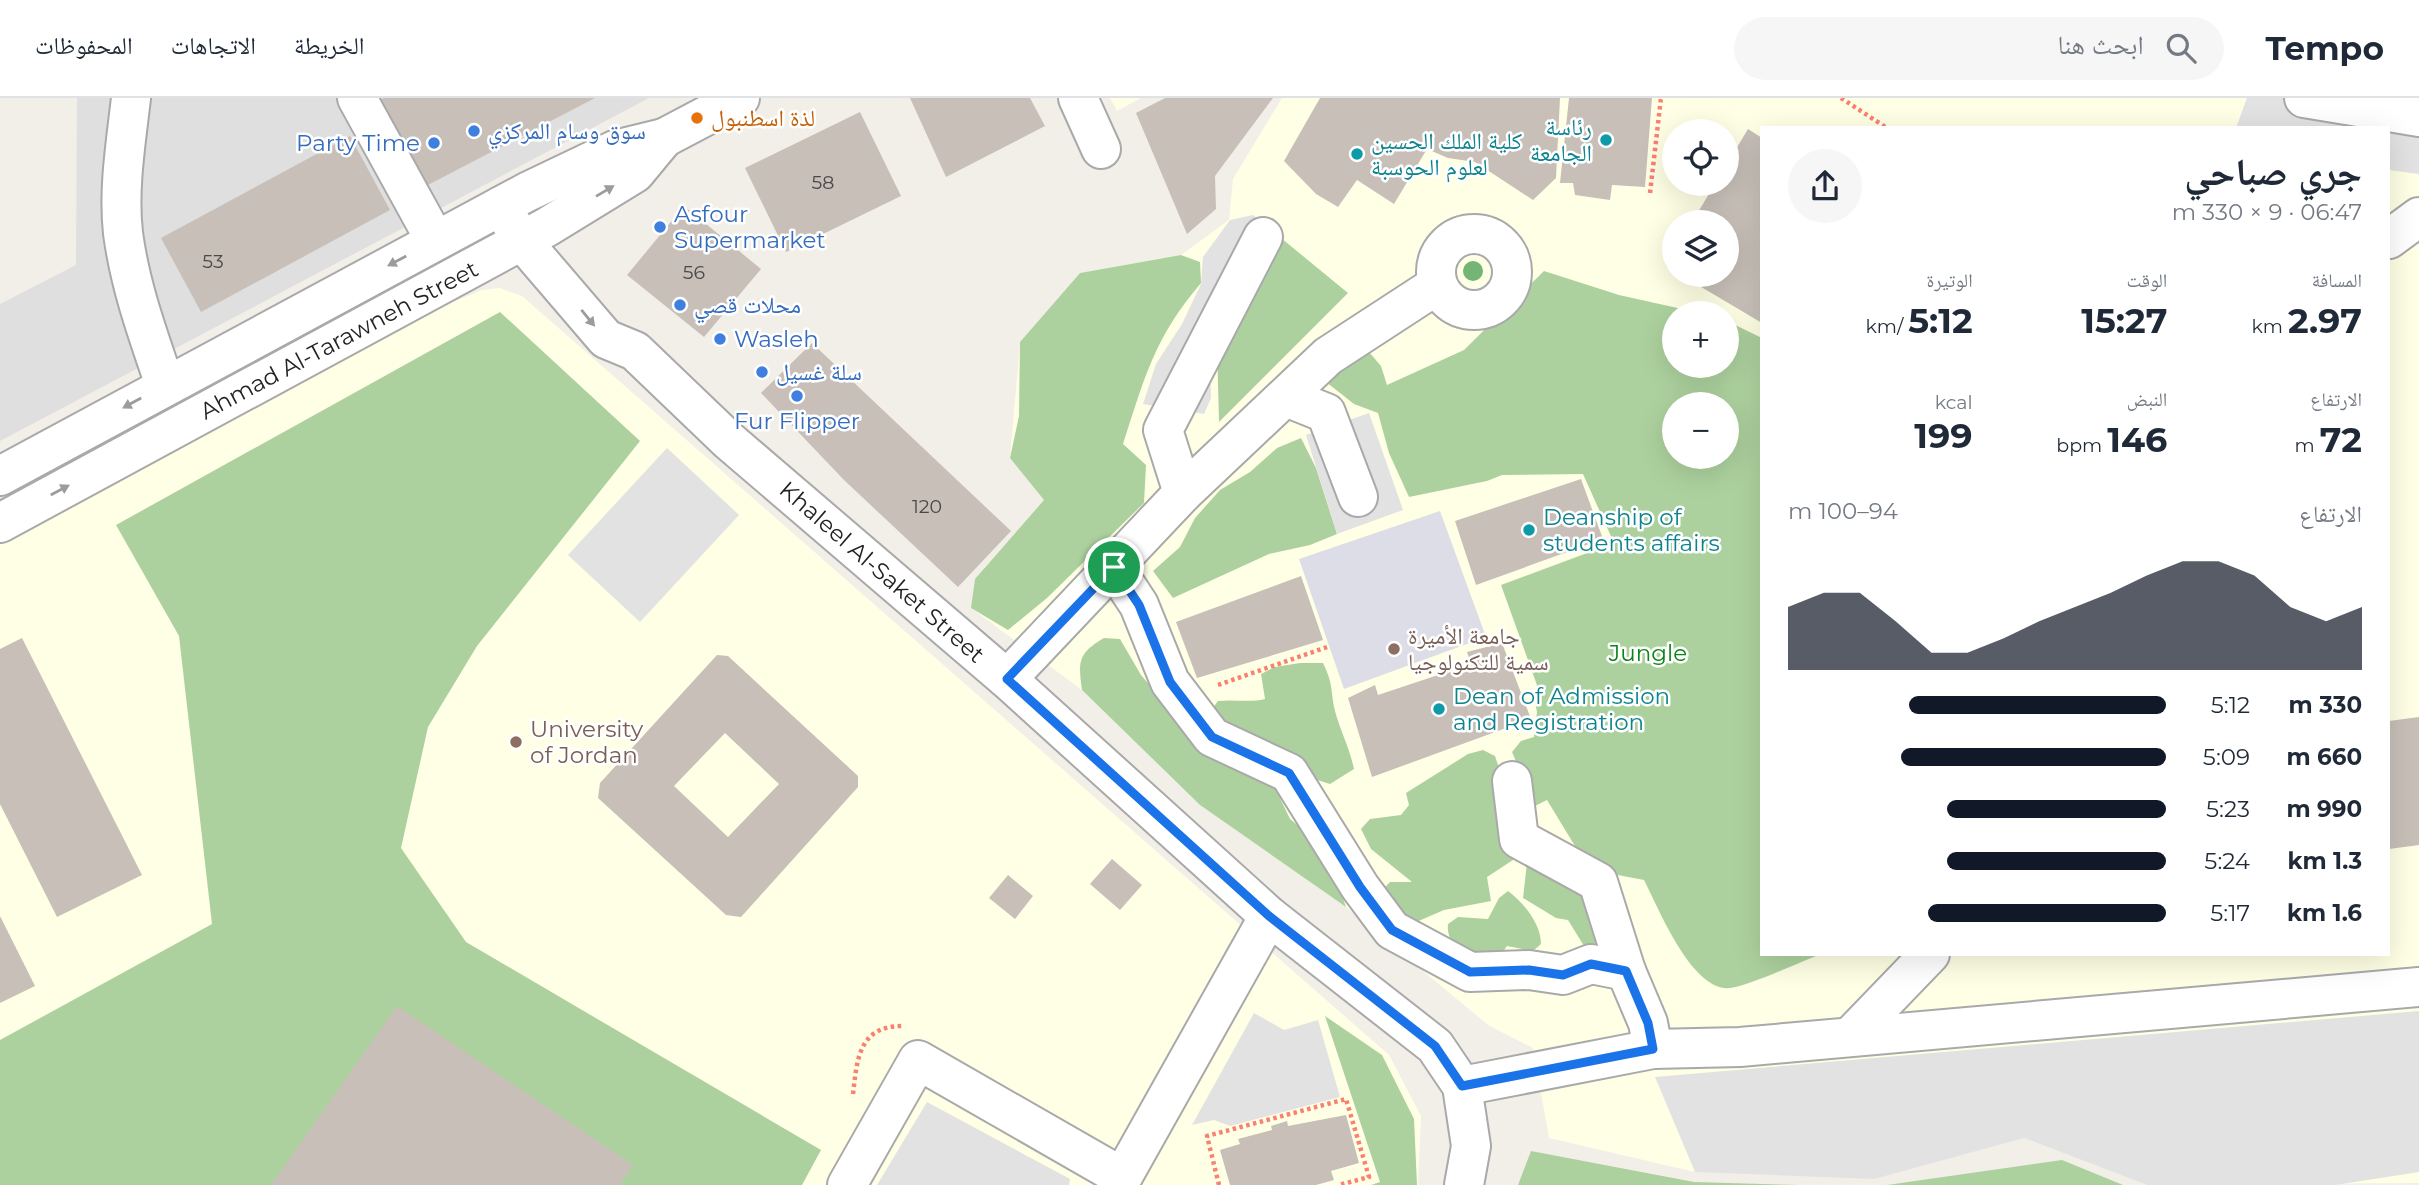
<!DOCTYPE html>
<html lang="ar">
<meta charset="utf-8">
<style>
:root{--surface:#fff;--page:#f6f6f7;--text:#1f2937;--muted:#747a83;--line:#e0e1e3;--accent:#111827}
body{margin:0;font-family:Montserrat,"Noto Naskh Arabic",sans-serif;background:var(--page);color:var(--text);direction:rtl;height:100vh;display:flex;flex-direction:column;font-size:26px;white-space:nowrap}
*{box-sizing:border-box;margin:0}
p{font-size:23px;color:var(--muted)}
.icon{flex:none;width:38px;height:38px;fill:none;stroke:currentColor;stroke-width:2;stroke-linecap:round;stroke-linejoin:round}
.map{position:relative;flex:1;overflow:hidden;direction:ltr}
.panel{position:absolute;left:1760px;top:28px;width:630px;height:830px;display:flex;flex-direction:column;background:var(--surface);border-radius:0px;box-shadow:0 7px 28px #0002;direction:rtl}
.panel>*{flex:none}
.tools{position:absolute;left:1662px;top:21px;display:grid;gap:14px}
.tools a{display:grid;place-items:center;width:77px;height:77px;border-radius:50%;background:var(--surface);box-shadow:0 7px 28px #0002;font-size:35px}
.pin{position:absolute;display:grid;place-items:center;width:60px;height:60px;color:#fff;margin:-30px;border:4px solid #fff;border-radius:50%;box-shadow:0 2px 7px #0007}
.round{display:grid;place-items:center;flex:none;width:74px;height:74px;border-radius:37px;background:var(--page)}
.overview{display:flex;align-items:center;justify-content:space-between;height:119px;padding:0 28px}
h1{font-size:38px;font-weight:700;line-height:52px}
.figures{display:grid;grid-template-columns:repeat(3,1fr);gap:10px;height:119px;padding:7px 28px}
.figures div{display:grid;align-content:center}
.figures b{font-size:35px;font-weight:700}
.figures small{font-size:19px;font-weight:400}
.figures p{font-size:19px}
.chart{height:196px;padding:14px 28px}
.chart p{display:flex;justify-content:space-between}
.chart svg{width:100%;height:126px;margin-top:7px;fill:var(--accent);opacity:.7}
ul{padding:0 28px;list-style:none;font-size:23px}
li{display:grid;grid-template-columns:112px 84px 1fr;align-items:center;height:52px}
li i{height:18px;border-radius:9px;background:var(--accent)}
header{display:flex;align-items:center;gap:42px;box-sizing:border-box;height:98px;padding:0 35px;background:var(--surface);border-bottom:2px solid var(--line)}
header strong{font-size:33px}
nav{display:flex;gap:38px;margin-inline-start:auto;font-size:24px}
.search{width:490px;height:63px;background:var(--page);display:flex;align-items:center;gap:18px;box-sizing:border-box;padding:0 24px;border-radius:38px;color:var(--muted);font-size:26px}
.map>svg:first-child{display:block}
</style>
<header>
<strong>Tempo</strong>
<div class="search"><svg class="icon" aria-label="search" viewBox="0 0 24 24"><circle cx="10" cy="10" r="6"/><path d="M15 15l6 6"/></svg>ابحث هنا</div>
<nav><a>الخريطة</a><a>الاتجاهات</a><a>المحفوظات</a></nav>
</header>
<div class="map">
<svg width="2419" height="1087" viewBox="0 0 2419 1087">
<rect width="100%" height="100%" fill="#f2efe9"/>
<path fill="#e0dfdf" d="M77,0H649L0,343V206L76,167Z"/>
<g fill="#ffffe5" fill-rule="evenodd">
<path d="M1110,0H1141L1117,13Z"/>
<path d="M1282,0H2419V1085L2147,1087L2024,1040L1695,1074L1549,1040L1533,950L1488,927L1346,809L1200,707L1082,592L971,510L984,470L1044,402L1010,360L1020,244L1080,175L1181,157L1229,122L1233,81ZM1762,30H2389V856H1762ZM1675,33H1727V86H1675ZM1675,124H1727V177H1675ZM1675,215H1727V268H1675ZM1675,306H1727V359H1675Z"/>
<path d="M500,190L522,198L1389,957L1421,1018L1418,1087H0V446L448,206L482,192Z"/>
</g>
<g fill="#add19e" fill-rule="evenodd">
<path d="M1281,140L1348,195L1219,324L1217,248Z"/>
<path d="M1181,157L1200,164L1201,185C1154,240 1145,279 1123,346L1146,367L1144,405L1047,500L1008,532L971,510L975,481L1044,402L1010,360L1019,318L1020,244L1080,175Z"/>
<path d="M1544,173L1619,197L1700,215H1675V268H1727V223L1762,240V856H1821C1800,864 1749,888 1730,890C1692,894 1659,811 1644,782L1597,773L1578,753L1547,702L1535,708L1512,654L1521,643L1534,639L1537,614L1534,599L1538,590L1501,487L1614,445L1583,376L1502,377L1487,383L1409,399L1389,355L1378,315L1354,306L1326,284L1331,269L1369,254L1381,268L1387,287L1464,252ZM1675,306H1727V359H1675Z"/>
<path d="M500,214L640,343L477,548L428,629L401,750L466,844L821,1052L802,1087H0V942L212,826L179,538L116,427Z"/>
<path d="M1301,340L1316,370L1337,436L1310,447L1269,456L1173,500L1153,473L1180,449L1195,420L1220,392L1250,374L1277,350Z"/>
<path d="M1104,540L1120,541L1141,577L1195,640L1270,679L1290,721L1325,750L1346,809L1200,707L1082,592C1078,564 1078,555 1104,540Z"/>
<path d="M1300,565H1323C1334,588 1330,591 1335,613C1340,632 1350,651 1354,671L1330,686L1311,680L1237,640L1212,611L1218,603C1234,601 1249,605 1265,601L1261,576L1275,569Z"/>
<path d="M1483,652L1495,658L1500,673L1499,717L1513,762L1487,779L1491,803L1444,812L1407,828L1378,796L1390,784H1412L1371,751L1361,731L1370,721L1401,717L1409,707L1406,695L1468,656Z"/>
<path d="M1566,756L1612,842L1584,848L1568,822L1556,820L1523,800L1527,765Z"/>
<path d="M1508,793C1524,805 1541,826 1541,846L1533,853L1507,848L1499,859C1476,857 1445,853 1448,826L1458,819L1488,821L1499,800Z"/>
<path d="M1325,918L1382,957L1414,1021L1417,1087H1371L1380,1084Z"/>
<path d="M1531,1053L1694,1084L1799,1087H1518Z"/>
<path d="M2062,1062L2123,1087H1887Z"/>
</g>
<g fill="#e2e2e2">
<path d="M2247,0H2419V76L2389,72V30H2236Z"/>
<path d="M1253,117L1277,135L1210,251L1211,300L1204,316L1143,306L1156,266L1182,226L1201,186L1203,159L1230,122Z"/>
<path d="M1369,315L1403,412L1337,436L1306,337Z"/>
<path d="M667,350L739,417L640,524L568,457Z"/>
<path d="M2419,913V1074L2335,1087H2147L2024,1040L1874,1081L1695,1074L1655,979Z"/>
<path d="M1254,915L1284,932L1318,922L1340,999L1230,1028L1214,1022L1192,1027Z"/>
<path d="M927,1004L1070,1081L1069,1087H877Z"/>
</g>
<path fill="#dddde8" d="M1440,413L1486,539L1344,591L1299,461Z"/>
<g fill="#c7bfb8" fill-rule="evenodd">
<path d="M384,0H595L426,88L380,2Z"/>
<path d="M910,0H1030L1045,28L946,79Z"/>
<path d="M1165,0H1273L1215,78L1216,111L1187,136L1136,15Z"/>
<path d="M1320,0H1560L1556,80L1533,102L1475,64L1448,60L1427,51L1394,106L1357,82L1338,109L1316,96L1284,63Z"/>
<path d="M1569,0H1652L1645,89L1612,87L1610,102L1575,97L1573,85H1560Z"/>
<path d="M860,14L901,98L786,154L745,70Z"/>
<path d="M1748,31L1762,40V225L1681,177H1727V124H1692L1715,86H1727V66Z"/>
<path d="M350,38L390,112L201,214L161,140Z"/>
<path d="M684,108L761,171L704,239L627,177Z"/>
<path d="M1675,153V173L1666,168Z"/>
<path d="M812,245L1011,433L958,489L844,382L761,295Z"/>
<path d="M1581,381L1603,441L1476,487L1455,423Z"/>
<path d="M1301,478L1323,542L1197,580L1176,524Z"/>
<path d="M22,540L142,777L57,819L0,706V551Z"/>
<path d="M1502,545L1531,621L1372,679L1348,600L1375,587L1378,597L1471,566L1467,554Z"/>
<path d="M717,557L728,558L858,678V689L741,819L726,817L598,700L600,685ZM725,635L779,686L728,739L674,688Z"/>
<path d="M2419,619V747L2389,751V623Z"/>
<path d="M1112,761L1142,787L1120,812L1090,786Z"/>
<path d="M1008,777L1033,798L1015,821L989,800Z"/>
<path d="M0,818L35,888L0,905Z"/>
<path d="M397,908L633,1067L620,1087H271Z"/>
<path d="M1346,1017L1359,1065L1331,1073L1334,1082L1316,1087H1230L1220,1052L1240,1046L1238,1041L1272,1032L1271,1028L1287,1023L1288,1028Z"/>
</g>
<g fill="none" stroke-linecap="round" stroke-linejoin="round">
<defs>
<g id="minor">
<path d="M131,0C126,44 118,91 123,135C130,188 148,237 165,287"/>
<path d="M357,0L435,142"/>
<path d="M1078,0L1101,51"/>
<path d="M2304,0L2419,19"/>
<path d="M501,108L522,143L606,241L635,253L729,343L1007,581L1269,818L1435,948L1462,988L1471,1048L1464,1087"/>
<circle cx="1474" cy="174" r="38"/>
<path d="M2389,141L2419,119"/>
<path d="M1286,299L1326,315L1358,399"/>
<path d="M0,378L527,94L615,52L664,40L740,0"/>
<path d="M1183,395L1163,332L1263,139"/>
<path d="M0,425L547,129L635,75L664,40"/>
<path d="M1114,469L1139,507L1170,584L1212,639L1289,675L1360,789L1392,832L1470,874L1529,872L1563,877L1591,866L1626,873L1648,925L1653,951"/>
<path d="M1007,581L1183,395L1328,258L1437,187"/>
<path d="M1512,683L1519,741L1598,784L1626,873"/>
<path d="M1851,938L1930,856"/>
<path d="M1462,988L1653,951L1740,949L2419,889"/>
<path d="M847,1087L918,962L1122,1079"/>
<path d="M1118,1087L1269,818"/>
</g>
</defs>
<use href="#minor" stroke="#a9a9a9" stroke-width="42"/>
<g stroke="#fa8072" stroke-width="4.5" stroke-dasharray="3.5 3.5" stroke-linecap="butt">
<path d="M1841,0L1887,30"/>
<path d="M1650,95L1661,0"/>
<path d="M1218,587L1330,548"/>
<path d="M853,996C857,963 858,928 902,928"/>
<path d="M1219,1087L1207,1038L1346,1001L1369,1079L1339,1087"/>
</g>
<use href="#minor" stroke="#fff" stroke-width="38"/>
</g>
<circle fill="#74b475" cx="1473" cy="173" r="10"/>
<defs><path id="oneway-solid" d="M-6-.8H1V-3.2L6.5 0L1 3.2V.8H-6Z" transform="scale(1.75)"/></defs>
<g fill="#9c9c9c">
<use href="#oneway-solid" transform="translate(605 93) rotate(-31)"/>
<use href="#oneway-solid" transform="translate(397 163) rotate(152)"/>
<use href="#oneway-solid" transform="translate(588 220) rotate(51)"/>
<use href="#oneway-solid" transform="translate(132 305) rotate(151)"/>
<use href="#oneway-solid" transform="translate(60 392) rotate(-28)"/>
</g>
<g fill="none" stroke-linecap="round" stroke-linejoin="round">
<defs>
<path id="route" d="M1114,469L1139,507L1170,584L1212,639L1289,675L1360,789L1392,832L1470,874L1529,872L1563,877L1591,866L1626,873L1648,925L1653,951L1462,988L1435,948L1269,818L1007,581Z"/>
</defs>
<use href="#route" stroke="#fff" stroke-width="14"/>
<use href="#route" stroke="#1a73e8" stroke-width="9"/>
</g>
<circle fill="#e8710a" stroke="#fff" stroke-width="2.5" cx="697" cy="20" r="7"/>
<g fill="#3f7fe0" stroke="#fff" stroke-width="2.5">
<circle cx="474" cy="33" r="7"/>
<circle cx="434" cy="45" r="7"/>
<circle cx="660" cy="129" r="7"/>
<circle cx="680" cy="207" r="7"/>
<circle cx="720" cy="241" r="7"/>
<circle cx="762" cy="274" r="7"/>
<circle cx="797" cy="298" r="7"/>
</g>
<g fill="#0f9aa8" stroke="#fff" stroke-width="2.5">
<circle cx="1606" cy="42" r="7"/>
<circle cx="1357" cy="56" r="7"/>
<circle cx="1529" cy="432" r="7"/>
<circle cx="1439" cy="611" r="7"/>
</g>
<g fill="#8d6e63" stroke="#fff" stroke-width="2.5">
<circle cx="1394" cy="551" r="7"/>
<circle cx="516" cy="644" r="7"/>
</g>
<g text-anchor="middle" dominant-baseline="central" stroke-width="5" stroke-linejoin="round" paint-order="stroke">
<g font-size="19" fill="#4b4948">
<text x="823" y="84">58</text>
<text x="213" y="163">53</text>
<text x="694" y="174">56</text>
<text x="927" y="408">120</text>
</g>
<g font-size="23" fill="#c56008" stroke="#fff" text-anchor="start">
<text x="711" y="20">لذة اسطنبول</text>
</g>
<g font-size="23" fill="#0d838f" stroke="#fff" text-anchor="start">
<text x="1592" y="29" text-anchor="end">رئاسة<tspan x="1592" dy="26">الجامعة</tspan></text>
<text x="1371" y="43">كلية الملك الحسين<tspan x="1371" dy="26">لعلوم الحوسبة</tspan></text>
<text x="1543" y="419">Deanship of<tspan x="1543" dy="26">students affairs</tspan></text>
<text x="1453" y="598">Dean of Admission<tspan x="1453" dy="26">and Registration</tspan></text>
</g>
<g font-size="23" fill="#366cbe" stroke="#fff" text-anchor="start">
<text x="488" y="33">سوق وسام المركزي</text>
<text x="420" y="45" text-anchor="end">Party Time</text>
<text x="674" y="116">Asfour<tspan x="674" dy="26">Supermarket</tspan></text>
<text x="694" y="207">محلات قصي</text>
<text x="734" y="241">Wasleh</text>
<text x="776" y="274">سلة غسيل</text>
<text x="797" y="323" text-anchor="middle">Fur Flipper</text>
</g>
<g font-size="23" fill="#222" stroke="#fff">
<text transform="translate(339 242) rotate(-28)">Ahmad Al-Tarawneh Street</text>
<text transform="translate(882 474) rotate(41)">Khaleel Al-Saket Street</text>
</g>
<g font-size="23" fill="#785e54" stroke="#fff" text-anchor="start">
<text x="1408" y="538">جامعة الأميرة<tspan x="1408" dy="26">سمية للتكنولوجيا</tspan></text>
<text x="530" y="631">University<tspan x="530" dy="26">of Jordan</tspan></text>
</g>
<g font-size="23" fill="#0c8416" stroke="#fff">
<text x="1648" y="555">Jungle</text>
</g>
</g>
</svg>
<div class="tools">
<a><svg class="icon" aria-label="locate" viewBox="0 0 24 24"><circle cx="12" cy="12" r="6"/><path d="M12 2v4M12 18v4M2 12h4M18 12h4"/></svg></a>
<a><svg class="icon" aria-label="layers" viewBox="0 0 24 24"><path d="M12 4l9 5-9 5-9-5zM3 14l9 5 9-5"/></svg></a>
<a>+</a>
<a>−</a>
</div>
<div class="pin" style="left:1114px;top:469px;background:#1e9e55"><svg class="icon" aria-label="arrive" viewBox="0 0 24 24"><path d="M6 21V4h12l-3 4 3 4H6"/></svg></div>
<section class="panel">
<div class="overview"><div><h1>جري صباحي</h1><p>06:47 · 9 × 330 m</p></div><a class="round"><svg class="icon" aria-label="share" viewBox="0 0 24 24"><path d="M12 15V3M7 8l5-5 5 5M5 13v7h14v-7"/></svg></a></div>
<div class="figures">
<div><p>المسافة</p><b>2.97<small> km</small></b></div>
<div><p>الوقت</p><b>15:27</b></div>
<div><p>الوتيرة</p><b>5:12<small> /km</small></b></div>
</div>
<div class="figures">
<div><p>الارتفاع</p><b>72<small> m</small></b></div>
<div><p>النبض</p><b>146<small> bpm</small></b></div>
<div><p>kcal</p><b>199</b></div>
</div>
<div class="chart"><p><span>الارتفاع</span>94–100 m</p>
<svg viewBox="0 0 160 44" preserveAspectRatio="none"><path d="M0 44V22L10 17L20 17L30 27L40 38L50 38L60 33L70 27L80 22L90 17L100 11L110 6L120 6L130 11L140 22L150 27L160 22V44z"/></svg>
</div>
<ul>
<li><b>330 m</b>5:12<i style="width:68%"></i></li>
<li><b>660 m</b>5:09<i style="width:70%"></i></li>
<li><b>990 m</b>5:23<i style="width:58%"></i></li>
<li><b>1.3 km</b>5:24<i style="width:58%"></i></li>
<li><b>1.6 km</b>5:17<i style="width:63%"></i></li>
</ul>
</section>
</div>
